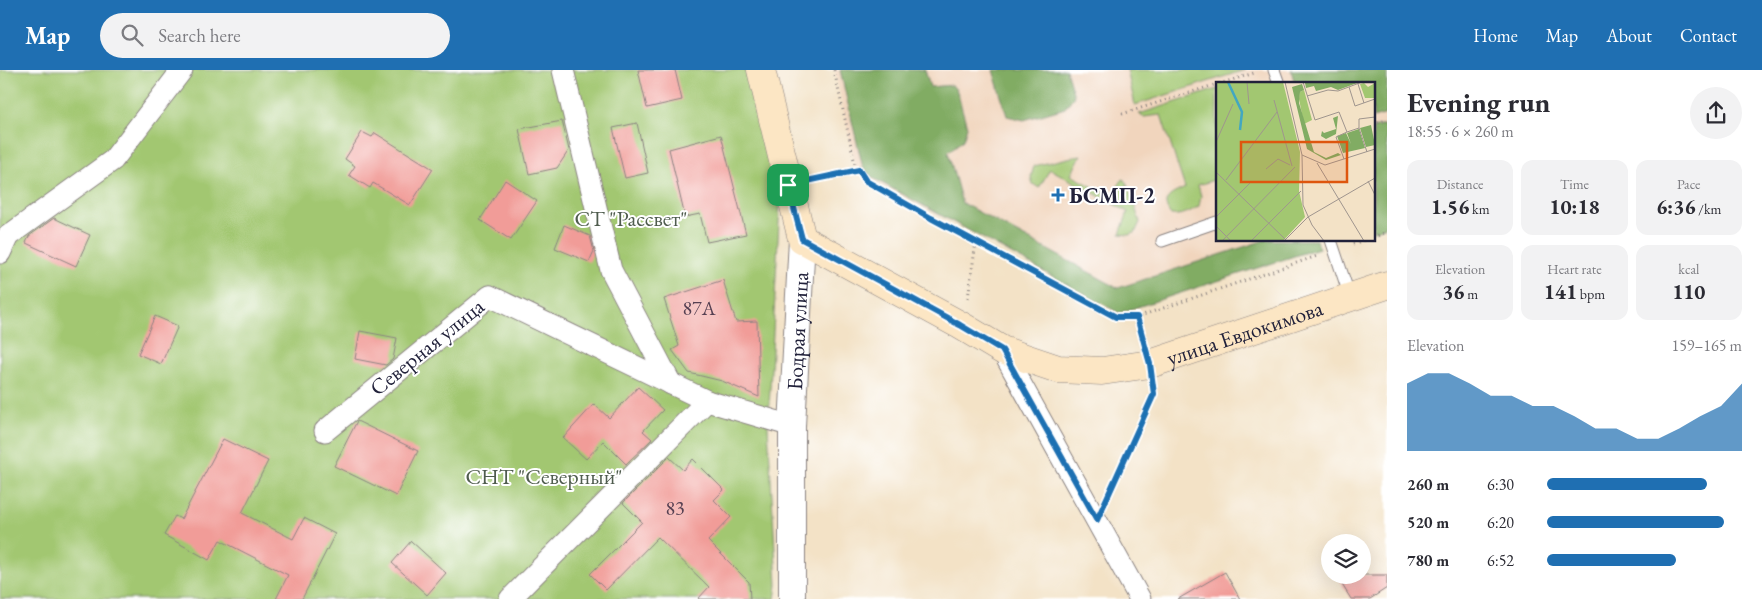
<!DOCTYPE html>
<meta charset="utf-8">
<style>
:root{--surface:#fff;--page:#f2f2f3;--text:#2b2b33;--muted:#7c7c81;--accent:#1f6fb2}
body{margin:0;font-family:"EB Garamond",serif;background:var(--page);color:var(--text);height:100vh;display:flex;flex-direction:column;font-size:19px;white-space:nowrap}
*{box-sizing:border-box;margin:0}
p{font-size:16px;color:var(--muted)}
.icon{flex:none;width:28px;height:28px;fill:none;stroke:currentColor;stroke-width:2;stroke-linecap:round;stroke-linejoin:round}
.map{position:relative;flex:1;overflow:hidden}
.panel{display:flex;flex-direction:column;background:var(--surface);width:375px}
.panel>*{flex:none}
.buttons{position:absolute;left:1321px;top:464px;display:grid;gap:10px}
.buttons a{display:grid;place-items:center;width:50px;height:50px;border-radius:50%;background:var(--surface);box-shadow:0 5px 20px #0002;font-size:25px}
.pin{position:absolute;display:grid;place-items:center;width:42px;height:42px;color:#fff;margin:-21px;border-radius:10px;box-shadow:0 2px 8px #0006}
.round{display:grid;place-items:center;flex:none;width:52px;height:52px;border-radius:26px;background:var(--page)}
.overview{display:flex;align-items:center;justify-content:space-between;height:85px;padding:0 20px}
h1{font-size:28px;font-weight:700;line-height:38px}
.metrics{display:grid;grid-template-columns:repeat(3,1fr);gap:8px;height:85px;padding:5px 20px}
.metrics div{display:grid;align-content:center;border-radius:12px;background:var(--page);text-align:center}
.metrics b{font-size:21px;font-weight:700}
.metrics small{font-size:14px;font-weight:400}
.metrics p{font-size:14px}
.chart{height:140px;padding:10px 20px}
.chart p{display:flex;justify-content:space-between}
.chart svg{width:100%;height:90px;margin-top:5px;fill:var(--accent);opacity:.7}
ul{padding:0 20px;list-style:none;font-size:16px}
li{display:grid;grid-template-columns:80px 60px 1fr;align-items:center;height:38px}
li i{height:12px;border-radius:6px;background:var(--accent)}
header{display:flex;align-items:center;gap:30px;box-sizing:border-box;height:70px;padding:0 25px;background:var(--accent);color:#fff}
header strong{font-size:24px}
nav{display:flex;gap:28px;margin-inline-start:auto;font-size:18px}
.search{width:350px;height:45px;background:var(--page);display:flex;align-items:center;gap:12px;box-sizing:border-box;padding:0 18px;border-radius:28px;color:var(--muted);font-size:19px}
main{display:flex;flex:1;min-height:0}
.map>svg:first-child{display:block}
</style>
<header>
<strong>Map</strong>
<div class="search"><svg class="icon" aria-label="search" viewBox="0 0 24 24"><circle cx="10" cy="10" r="6"/><path d="M15 15l6 6"/></svg>Search here</div>
<nav><a>Home</a><a>Map</a><a>About</a><a>Contact</a></nav>
</header>
<main>
<div class="map">
<svg width="1387" height="529" viewBox="0 0 1387 529">
<rect width="100%" height="100%" fill="#fff"/>
<filter id="ink" filterUnits="userSpaceOnUse"><feTurbulence type="fractalNoise" baseFrequency=".02" numOctaves="2"/><feDisplacementMap in="SourceGraphic" scale="10" xChannelSelector="R" yChannelSelector="G"/><feConvolveMatrix kernelMatrix="1 2 1 2 8 2 1 2 1" color-interpolation-filters="sRGB"/></filter>
<filter id="wash" filterUnits="userSpaceOnUse"><feTurbulence type="fractalNoise" baseFrequency=".0096" numOctaves="4" result="noise"/><feDisplacementMap in="SourceGraphic" scale="20" xChannelSelector="R" yChannelSelector="G"/><feGaussianBlur stdDeviation="1.12" result="paint"/><feColorMatrix in="noise" values="0 0 0 0 0 0 0 0 0 0 0 0 0 0 0 0 0 1.4 0 .05"/><feComposite in="paint" operator="in"/></filter>
<g filter="url(#wash)">
<rect width="100%" height="100%" fill="#f3e2c6"/>
<path fill="#f1d5bd" d="M835,0H1387V146L1373,150V14H1217V170H1312L1111,235L857,103Z"/>
<g fill="#a2c771" stroke="#627456">
<path d="M0,0H746L780,133L768,356L777,515L775,529H0Z"/>
<path d="M1127,0H1245L1135,35Z"/>
<path d="M1217,19V109L1198,115L1201,126L1199,136C1190,142 1182,146 1171,145C1158,128 1173,124 1185,118L1161,45L1144,47L1139,44Z"/>
<path d="M1081,85L1071,105L1112,127L1122,109L1126,111L1140,152L1135,163L1129,165L1120,164L1128,142L1050,99L1039,118L1033,114L1031,107L1034,96Z"/>
</g>
<g fill="#81ac63" stroke="#52674f">
<path d="M840,0H925L930,17L952,15L957,21L967,57L963,70L948,82L962,133L1118,218L1265,170H1317L1319,178L1119,243L873,108L863,98Z"/>
<path d="M993,0H1066L1074,26L1065,38L1024,50L1007,46Z"/>
<path d="M1291,0H1387V44L1373,48V14H1295Z"/>
<path d="M1387,54V156L1373,161V58Z"/>
</g>
<g id="blocks">
<g fill="#f19c98">
<path d="M638,0H675L682,30L647,38Z"/>
<path d="M562,51L569,80L557,98L529,104L519,59Z"/>
<path d="M637,53L648,103L625,108L613,58Z"/>
<path d="M362,62L372,67L375,63L433,99L410,135L373,113L370,118L349,105L355,96L345,89Z"/>
<path d="M721,65L746,164L707,172L700,144L685,147L669,79Z"/>
<path d="M505,110L537,131L511,170L480,150Z"/>
<path d="M54,148L90,165L76,196L26,173L29,166Z"/>
<path d="M564,155L590,166L594,181L589,192L555,178Z"/>
<path d="M723,210L736,252L757,251L759,327L722,311L689,303L672,280L679,276L664,229Z"/>
<path d="M155,246L178,256L161,294L138,284Z"/>
<path d="M360,261L397,268L393,289L386,295L355,289Z"/>
<path d="M638,317L663,340L643,361L652,369L626,394L603,371L586,389L563,368L594,334L609,348Z"/>
<path d="M357,351L418,381L396,426L334,396Z"/>
<path d="M223,369L268,391L242,443L293,469L304,448L335,464L302,529H276L288,505L220,470L209,490L164,465L175,446L181,449Z"/>
<path d="M669,387L683,400L693,389L724,420L714,430L731,447L708,471L749,512L750,529H698L709,517L658,467L606,520L590,504L642,452L623,433Z"/>
<path d="M411,471L446,503L427,525L392,493Z"/>
<path d="M1225,502L1240,529H1178Z"/>
<path d="M1336,505H1387V518L1370,529H1351Z"/>
</g>
</g>
</g>
<g filter="url(#ink)">
<use href="#blocks" fill-opacity="0" stroke="#8a8280" stroke-width="1"/>
<g fill="none" stroke-linecap="round" stroke-linejoin="round">
<defs>
<g id="service">
<path d="M1274,0L1279,14"/>
<path d="M1331,170L1350,227"/>
<path d="M1162,171L1217,152"/>
</g>
<g id="minor">
<path d="M563,0L611,200L671,314"/>
<path d="M0,183L8,166L113,90L182,0"/>
<path d="M1002,280L1140,529"/>
<path d="M325,361L490,226L707,331L792,356"/>
<path d="M510,529L707,331"/>
</g>
<g id="tertiary">
<path id="s1" d="M792,529V356L802,169"/>
</g>
<g id="secondary">
<path id="s2" d="M761,0L802,169L960,255L1002,280L1058,299L1102,301L1150,294L1387,215"/>
</g>
</defs>
<use href="#service" stroke="#8a8280" stroke-width="13"/>
<use href="#minor" stroke="#8a8280" stroke-width="23"/>
<use href="#tertiary" stroke="#8a8280" stroke-width="28"/>
<use href="#secondary" stroke="#8a8280" stroke-width="29"/>
<g stroke="#8a8280" stroke-width="3" stroke-dasharray="1 4" stroke-linecap="butt">
<path d="M834,0L855,94L866,111L931,148L1116,247H1137L1317,186"/>
<path d="M1219,14L1254,3"/>
<path d="M1122,44L1217,14"/>
<path d="M1373,54L1387,50"/>
<path d="M815,109L859,100"/>
<path d="M1373,167L1387,162"/>
<path d="M1353,174L1364,170"/>
<path d="M968,228L976,172"/>
<path d="M1137,247L1143,268"/>
<path d="M1109,422L1154,324V321"/>
</g>
<use href="#service" stroke="#fff" stroke-width="11"/>
<use href="#minor" stroke="#fff" stroke-width="21"/>
<use href="#tertiary" stroke="#fff" stroke-width="26"/>
<use href="#secondary" stroke="#fce6c4" stroke-width="28"/>
</g>
</g>
<g fill="none" stroke-linecap="round" stroke-linejoin="round" filter="url(#ink)">
<defs>
<path id="route" d="M859,100L866,111L931,148L1116,247H1137L1150,294L1154,324L1097,450L1002,280L960,255L802,169L788,115Z"/>
</defs>
<use href="#route" stroke="#fff" stroke-width="10"/>
<use href="#route" stroke="#1f6fb2" stroke-width="6"/>
</g>
<path fill="#1f6fb2" stroke="#fff" stroke-width="2" d="M1055.5 117.5h5v5h5v5h-5v5h-5v-5h-5v-5h5z"/>
<g text-anchor="middle" dominant-baseline="central" stroke-width="4" stroke-linejoin="round" paint-order="stroke">
<g font-size="20" fill="#564052">
<text x="699" y="238">87А</text>
<text x="675" y="438">83</text>
</g>
<g font-size="22" font-weight="bold" fill="#22223b" stroke="#fff" text-anchor="start">
<text x="1069" y="125">БСМП-2</text>
</g>
<g font-size="22" fill="#4f5c4e" stroke="#fff">
<text x="631" y="148">СТ "Рассвет"</text>
<text x="544" y="406">СНТ "Северный"</text>
</g>
<g font-size="22" fill="#22223b" stroke="#fff">
<text stroke="none"><textPath href="#s1" startOffset="268">Бодрая улица</textPath></text>
<text stroke="none"><textPath href="#s2" startOffset="654">улица Евдокимова</textPath></text>
<text transform="translate(427 277) rotate(-39)">Северная улица</text>
</g>
</g>
<g transform="translate(1216 12)">
<rect width="159" height="159" fill="#f3e2c6"/>
<path d="M0,0H67L84,70L83,109L89,135L67,159H0ZM148,1L152,5L159,1V16H149L144,2ZM88,8L96,38L88,42L83,17L84,10Z" fill="#a2c771"/>
<path d="M144,0L122,8L115,5L100,9L98,4L90,6L89,1ZM86,2L88,8L84,10L83,21L98,70L110,76L122,71L125,73L110,78L91,67L76,5ZM122,34L120,52L110,57L105,54L106,49L108,51L120,47L117,36ZM155,43L159,63L150,65L144,46ZM143,47L149,66L127,71L121,54L130,51L135,62L131,51Z" fill="#81ac63"/>
<path fill="none" stroke="#42a7c2" stroke-width="2.5" d="M12,0L26,30L24,48"/>
<path fill="none" stroke="#9f958e" stroke-width="1" d="M31,0L33,22M69,0L86,73L109,83L159,67M87,0L99,38L123,30L131,50L143,46V37L159,35M142,2L148,21M133,5L139,24L159,17M91,14L112,8L122,9L146,0M58,18L76,84M143,46L151,70M0,60L17,22M86,73L87,123L96,143L108,159M128,77L120,55L131,50M101,81L148,159M50,87L62,77L74,83M0,90L69,157M10,98L61,30M152,99L159,113M0,135L34,101M0,144L15,159M6,159L79,85M35,159L85,109M68,159L92,135L159,96"/>
<path fill="#de560e" fill-opacity="0.15" stroke="#de560e" stroke-width="2.5" d="M25,60H131V100H25Z"/>
<rect width="159" height="159" fill="none" stroke="#22223b" stroke-width="2.5"/>
</g>
</svg>
<div class="buttons">
<a><svg class="icon" aria-label="layers" viewBox="0 0 24 24"><path d="M12 4l9 5-9 5-9-5zM3 14l9 5 9-5"/></svg></a>
</div>
<div class="pin" style="left:788px;top:115px;background:#1e9e55"><svg class="icon" aria-label="arrive" viewBox="0 0 24 24"><path d="M6 21V4h12l-3 4 3 4H6"/></svg></div>
</div>
<section class="panel">
<div class="overview"><div><h1>Evening run</h1><p>18:55 · 6 × 260 m</p></div><a class="round"><svg class="icon" aria-label="share" viewBox="0 0 24 24"><path d="M12 15V3M7 8l5-5 5 5M5 13v7h14v-7"/></svg></a></div>
<div class="metrics">
<div><p>Distance</p><b>1.56<small> km</small></b></div>
<div><p>Time</p><b>10:18</b></div>
<div><p>Pace</p><b>6:36<small> /km</small></b></div>
</div>
<div class="metrics">
<div><p>Elevation</p><b>36<small> m</small></b></div>
<div><p>Heart rate</p><b>141<small> bpm</small></b></div>
<div><p>kcal</p><b>110</b></div>
</div>
<div class="chart"><p><span>Elevation</span>159–165 m</p>
<svg viewBox="0 0 160 44" preserveAspectRatio="none"><path d="M0 44V11L10 6L20 6L30 11L40 17L50 17L60 22L70 22L80 27L90 33L100 33L110 38L120 38L130 33L140 27L150 22L160 11V44z"/></svg>
</div>
<ul>
<li><b>260 m</b>6:30<i style="width:82%"></i></li>
<li><b>520 m</b>6:20<i style="width:91%"></i></li>
<li><b>780 m</b>6:52<i style="width:66%"></i></li>
</ul>
</section>
</main>
